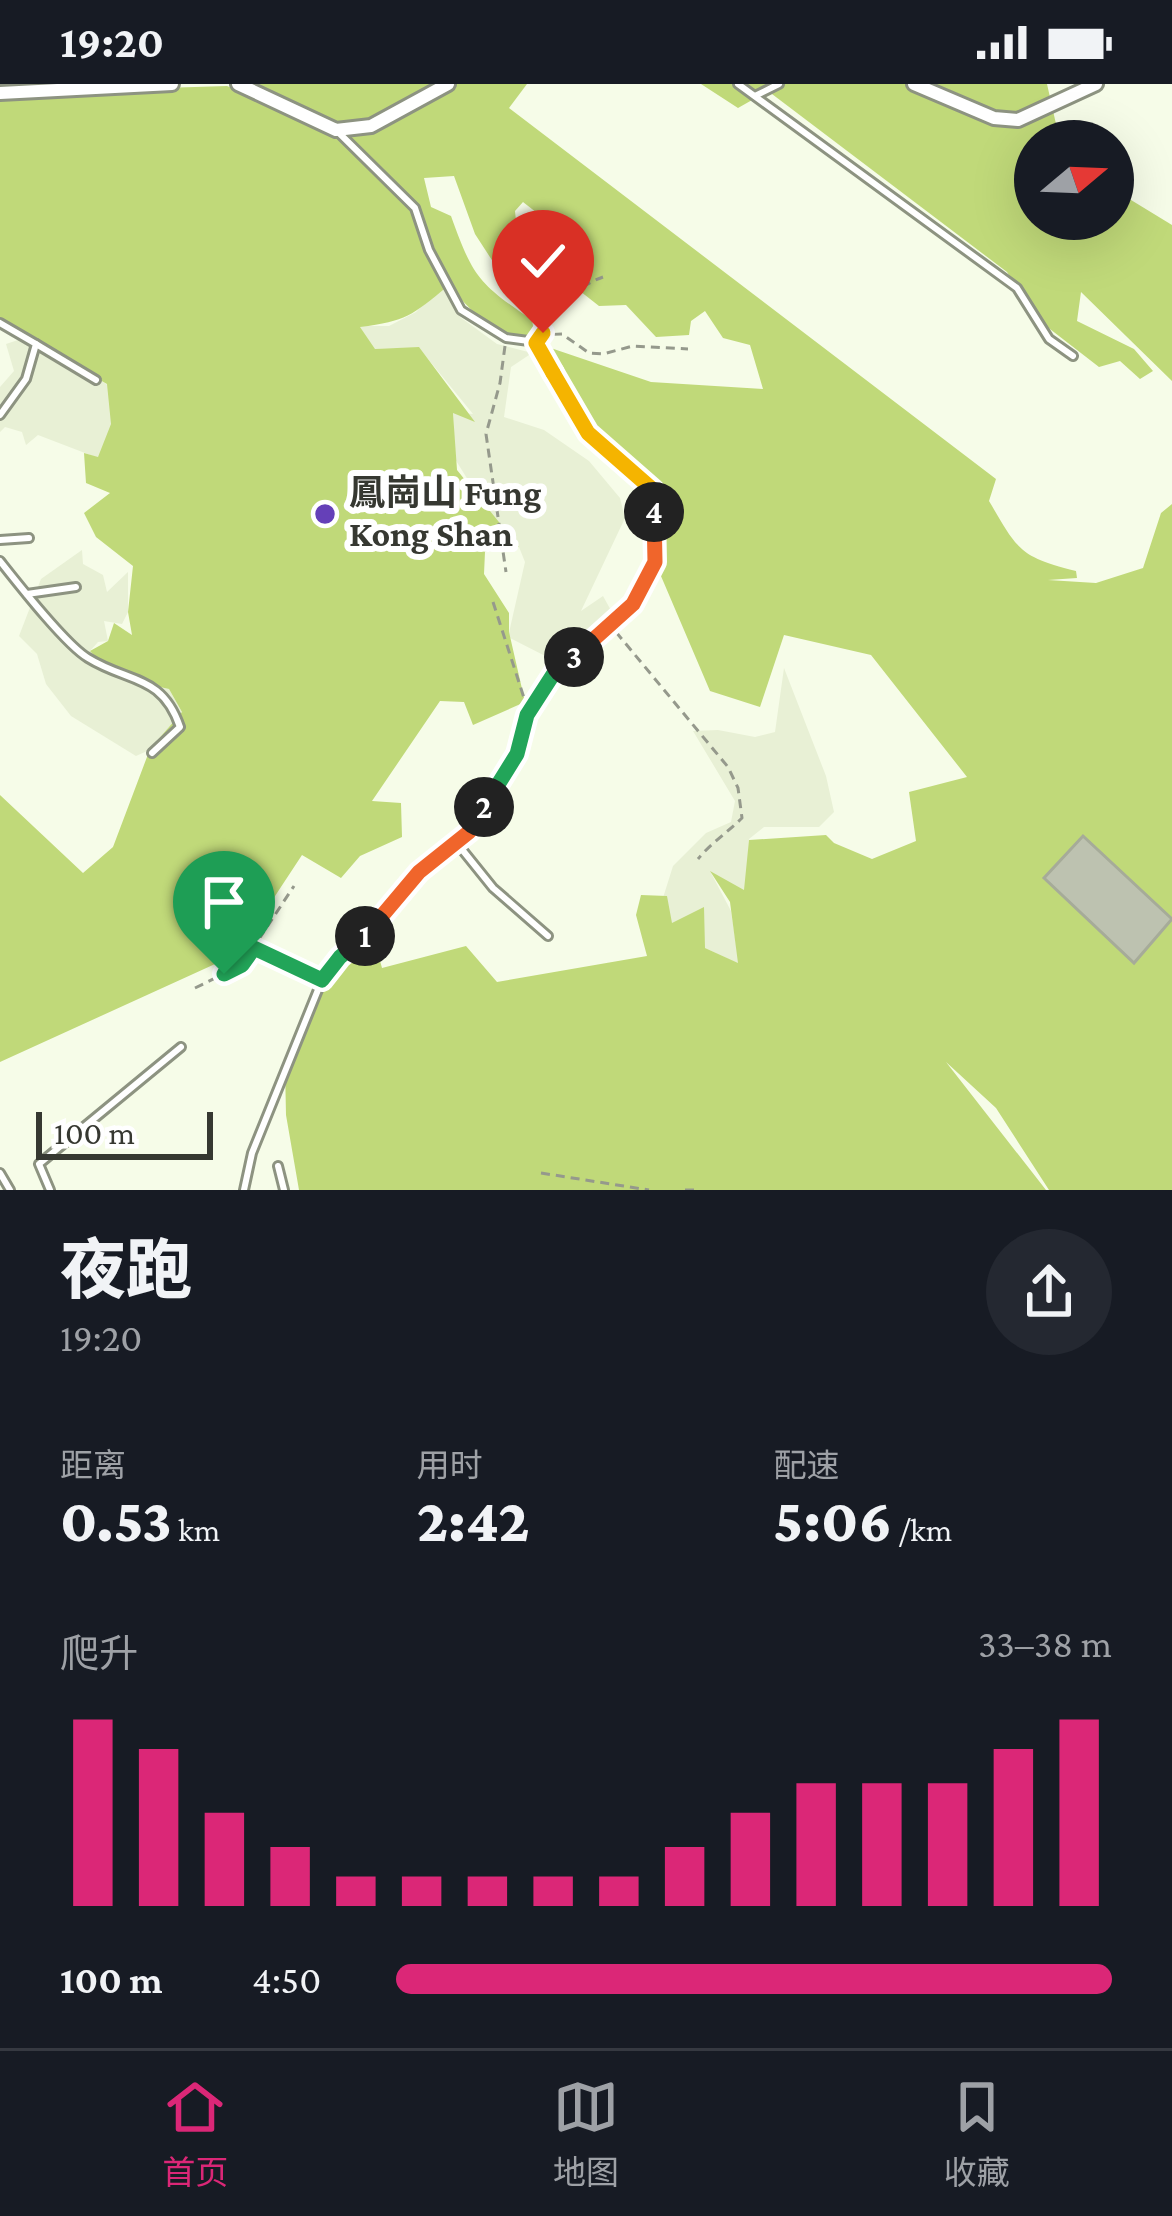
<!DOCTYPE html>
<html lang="zh">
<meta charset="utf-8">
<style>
:root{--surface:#171b24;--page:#242831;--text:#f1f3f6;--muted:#9ea1a6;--line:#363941;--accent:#db2777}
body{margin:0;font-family:"Crimson Pro","Noto Sans SC",serif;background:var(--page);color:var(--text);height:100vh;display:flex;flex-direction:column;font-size:45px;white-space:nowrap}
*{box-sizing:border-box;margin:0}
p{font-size:39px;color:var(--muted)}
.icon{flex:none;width:66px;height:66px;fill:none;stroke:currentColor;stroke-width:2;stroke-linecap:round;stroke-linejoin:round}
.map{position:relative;height:1106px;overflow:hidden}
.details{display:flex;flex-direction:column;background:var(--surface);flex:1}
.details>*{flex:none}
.needle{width:78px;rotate:71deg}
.buttons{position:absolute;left:1014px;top:36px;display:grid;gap:24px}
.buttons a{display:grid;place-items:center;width:120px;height:120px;border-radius:50%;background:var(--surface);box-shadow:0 12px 48px #0002;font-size:60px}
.scale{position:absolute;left:36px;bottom:30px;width:177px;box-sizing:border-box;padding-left:12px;border:6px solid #363831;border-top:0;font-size:33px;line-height:42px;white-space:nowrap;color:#363831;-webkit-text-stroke:9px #fff;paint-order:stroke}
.pin{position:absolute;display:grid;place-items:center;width:102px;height:102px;color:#fff;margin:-123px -51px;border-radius:50% 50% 50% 0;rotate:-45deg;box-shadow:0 0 12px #0007}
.pin .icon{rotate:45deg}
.km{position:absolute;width:60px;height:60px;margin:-30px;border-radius:50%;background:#222;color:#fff;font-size:33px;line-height:60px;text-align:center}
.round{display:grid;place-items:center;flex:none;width:126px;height:126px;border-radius:63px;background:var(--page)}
.summary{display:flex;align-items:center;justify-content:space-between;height:204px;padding:0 60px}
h1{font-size:66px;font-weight:800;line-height:90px}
.metrics{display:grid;grid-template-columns:repeat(3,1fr);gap:18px;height:204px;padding:12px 60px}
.metrics div{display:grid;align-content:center}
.metrics b{font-size:60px;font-weight:800}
.metrics small{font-size:33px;font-weight:400}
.metrics p{font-size:33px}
.chart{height:336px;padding:24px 60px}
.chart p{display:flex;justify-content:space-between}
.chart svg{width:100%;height:216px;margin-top:12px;stroke:var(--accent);stroke-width:6}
ul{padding:0 60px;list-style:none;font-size:39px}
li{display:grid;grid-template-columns:192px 144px 1fr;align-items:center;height:90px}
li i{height:30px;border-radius:15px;background:var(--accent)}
.status{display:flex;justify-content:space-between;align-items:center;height:84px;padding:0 60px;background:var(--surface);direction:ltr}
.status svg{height:33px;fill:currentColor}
.menu{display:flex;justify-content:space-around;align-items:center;height:168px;border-top:3px solid var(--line);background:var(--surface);font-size:33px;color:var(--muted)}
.menu a{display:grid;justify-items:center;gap:6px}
.menu .selected{color:var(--accent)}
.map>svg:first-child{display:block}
</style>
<div class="status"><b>19:20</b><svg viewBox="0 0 49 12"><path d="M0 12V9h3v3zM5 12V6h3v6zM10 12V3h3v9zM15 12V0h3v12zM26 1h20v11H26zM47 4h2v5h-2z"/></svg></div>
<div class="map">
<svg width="1172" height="1106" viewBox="0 0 1172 1106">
<rect width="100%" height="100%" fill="#f6fce8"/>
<g fill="#e8f0d5">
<path d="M441,201L460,233L497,260L532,269L511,283L504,333L544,346L589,377L620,414L625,434L581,527L603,512L613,530L557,578L508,553L525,478L519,463L481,417L455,375L453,328L473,330L419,264L374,265L359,242H389L416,228Z"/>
<path d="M30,252L111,303V347L98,374L38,351L26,361L22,348L5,343L0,348V303L14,287L6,260Z"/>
<path d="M82,466L83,480L103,491L107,508L128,488V528L122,540L104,537L108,557L98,558L90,567L114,593L169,605L182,628L165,659L136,672L71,632L46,600L37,570L19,552L41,495Z"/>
<path d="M784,584L826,692L834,728L819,743H764L749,755L747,809L711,789L731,827L739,880L705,864L672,839L662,817L673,782L706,749L731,738L735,717L693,647L718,646L755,653L775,648Z"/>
</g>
<g fill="#c0d979" fill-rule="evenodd">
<path d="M246,0H527L509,24L996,395L989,417C1018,466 1019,473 1076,487L1077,494L1048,496L1096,499L1143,484L1161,429L1172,420V1106H1049L996,1024L946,978L1046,1106H299L286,1031L285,983L327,891L372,847L382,884L466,862L497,898L647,872L636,831L641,811L667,812L672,839L704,823L705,864L738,879L730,818L710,787L744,806L749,756L826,751L834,759L872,775L916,757L909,708L967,693L871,571L784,551L760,623L710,607L655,478L653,406L580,334L536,259L494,249L448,202C411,232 407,237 360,243L375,265L419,263L475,338L453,329L457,386L519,463L485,468L484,490L509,529V548L525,618L473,641L464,618L440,617L372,717L401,719L402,753L360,772L341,794L302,771L237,870L0,978V711L83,789L113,763L150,665L182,628L169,605L114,593L90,567L108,557L114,539L132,551L128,528L133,482L96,453L84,429L110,409L86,399L84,369L98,373L111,340L107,300L0,239V9L227,2L273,20ZM454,92L475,150L499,187L520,176L515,127L523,118L555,143L571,200L599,222L626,221L656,253L689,251L691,237L705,227L723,254L750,261L763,305L651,298L536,259L532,236C478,199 473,193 451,132L431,123L424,94Z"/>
<path d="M701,0H1047L1056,40L1044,57H1035V135H1113V105L1172,141V297L1081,208L1077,237L1134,265L1153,287L1140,295L1120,277L1099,283L1037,235L1007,188L768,7L738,24Z"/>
</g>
<path fill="#bdc2b0" stroke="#a6ab99" stroke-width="3" d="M1083,752L1172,835L1134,879L1044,794Z"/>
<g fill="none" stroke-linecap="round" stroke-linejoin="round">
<defs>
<g id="lane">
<path d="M738,0L1017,204L1049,255L1073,272"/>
<path d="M755,12L779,0"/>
<path d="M0,239L36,260L26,295L0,331"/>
<path d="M36,260L96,296"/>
<path d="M0,456L29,454"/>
<path d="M0,477C19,501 65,560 88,574C128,599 162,590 180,643L152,669"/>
<path d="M27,510L76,503"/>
<path d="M456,758L493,804L548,852"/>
<path d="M254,864L322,896"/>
<path d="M278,1082L284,1106"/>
<path d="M0,1089L10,1106"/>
<path d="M50,1106L39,1080L181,963"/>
<path d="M244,1106L252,1069L322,896L339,873L377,843L419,788L469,748L517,670L527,631L556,587L602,551L633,519L655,478L654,406L588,349L536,258L506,254L461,226L429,166L415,124L339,49"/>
</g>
<g id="street">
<path d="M238,0L336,46L371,42L448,0"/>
<path d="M914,0L994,34L1018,36L1096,0"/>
<path d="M0,9L172,0"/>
</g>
</defs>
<use href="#lane" stroke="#8d9381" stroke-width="12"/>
<use href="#street" stroke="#8d9381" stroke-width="18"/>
<g stroke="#95998c" stroke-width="3" stroke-dasharray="9 6" stroke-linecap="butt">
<path d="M543,247C553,222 578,202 603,193"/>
<path d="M538,251L562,250L589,269L603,270L633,262L688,265"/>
<path d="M505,262L500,299L486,350L506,488"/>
<path d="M493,518L525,617"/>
<path d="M616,548L728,683L738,704L742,734C727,749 712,758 698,775"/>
<path d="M259,855L294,802"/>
<path d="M195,904L242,881L247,874"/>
<path d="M541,1089L649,1106"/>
<path d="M685,1106H700"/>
</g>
<use href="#lane" stroke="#fff" stroke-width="6"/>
<use href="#street" stroke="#fff" stroke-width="12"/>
</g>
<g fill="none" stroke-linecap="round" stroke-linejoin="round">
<defs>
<path id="split-1" d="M224,890L242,881L254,864L322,896L340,873L365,852"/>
<path id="split-2" d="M365,852L419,788L469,748L484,723"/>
<path id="split-3" d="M484,723L517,670L527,631L556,586L574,573"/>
<path id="split-4" d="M574,573L633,520L655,478L654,428"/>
<path id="split-5" d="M553,289L588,349L653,406L654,428"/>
<path id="split-6" d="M543,249L536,259L553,289"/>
</defs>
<use href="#split-1" stroke="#fff" stroke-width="24"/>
<use href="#split-2" stroke="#fff" stroke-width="24"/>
<use href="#split-3" stroke="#fff" stroke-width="24"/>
<use href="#split-4" stroke="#fff" stroke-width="24"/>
<use href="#split-5" stroke="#fff" stroke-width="24"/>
<use href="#split-6" stroke="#fff" stroke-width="24"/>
<use href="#split-1" stroke="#22a559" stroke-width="15"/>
<use href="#split-2" stroke="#f0652b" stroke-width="15"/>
<use href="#split-3" stroke="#22a559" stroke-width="15"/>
<use href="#split-4" stroke="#f0652b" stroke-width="15"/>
<use href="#split-5" stroke="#f5b400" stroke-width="15"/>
<use href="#split-6" stroke="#f5b400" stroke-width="15"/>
</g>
<circle fill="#6540b8" stroke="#fff" stroke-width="4.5" cx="325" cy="430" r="12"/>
<g text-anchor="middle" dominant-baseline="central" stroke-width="12" stroke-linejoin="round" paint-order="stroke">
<g font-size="36" font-weight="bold" fill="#363831" stroke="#fff" text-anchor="start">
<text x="349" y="409">鳳崗山 Fung<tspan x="349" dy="41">Kong Shan</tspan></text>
</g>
</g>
</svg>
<div class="buttons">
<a><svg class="needle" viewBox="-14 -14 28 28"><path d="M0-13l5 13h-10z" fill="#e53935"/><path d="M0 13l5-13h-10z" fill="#9ea1a6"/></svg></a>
</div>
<div class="scale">100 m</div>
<div class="pin" style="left:224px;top:890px;background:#1e9e55"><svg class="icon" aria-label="arrive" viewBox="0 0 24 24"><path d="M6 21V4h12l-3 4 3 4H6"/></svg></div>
<div class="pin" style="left:543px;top:249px;background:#d93025"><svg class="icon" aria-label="check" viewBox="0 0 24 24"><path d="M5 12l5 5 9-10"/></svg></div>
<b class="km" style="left:365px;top:852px">1</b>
<b class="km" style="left:484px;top:723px">2</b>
<b class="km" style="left:574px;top:573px">3</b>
<b class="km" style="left:654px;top:428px">4</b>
</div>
<section class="details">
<div class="summary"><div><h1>夜跑</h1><p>19:20</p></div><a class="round"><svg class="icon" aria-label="share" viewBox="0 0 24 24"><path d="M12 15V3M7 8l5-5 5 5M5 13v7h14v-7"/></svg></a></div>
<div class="metrics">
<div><p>距离</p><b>0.53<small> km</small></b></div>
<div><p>用时</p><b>2:42</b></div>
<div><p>配速</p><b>5:06<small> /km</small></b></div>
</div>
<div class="chart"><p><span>爬升</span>33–38 m</p>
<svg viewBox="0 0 160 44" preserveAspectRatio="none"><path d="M5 44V6M15 44V12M25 44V25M35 44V32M45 44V38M55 44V38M65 44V38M75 44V38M85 44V38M95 44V32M105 44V25M115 44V19M125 44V19M135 44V19M145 44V12M155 44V6"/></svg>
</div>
<ul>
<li><b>100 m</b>4:50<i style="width:100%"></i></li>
</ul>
</section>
<nav class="menu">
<a class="selected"><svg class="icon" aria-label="home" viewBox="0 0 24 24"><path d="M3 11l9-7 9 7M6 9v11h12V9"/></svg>首页</a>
<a><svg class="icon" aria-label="map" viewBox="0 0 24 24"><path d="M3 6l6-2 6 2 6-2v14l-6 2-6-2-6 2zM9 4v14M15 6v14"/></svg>地图</a>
<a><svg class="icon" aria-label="saved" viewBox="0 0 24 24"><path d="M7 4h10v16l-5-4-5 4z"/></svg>收藏</a>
</nav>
